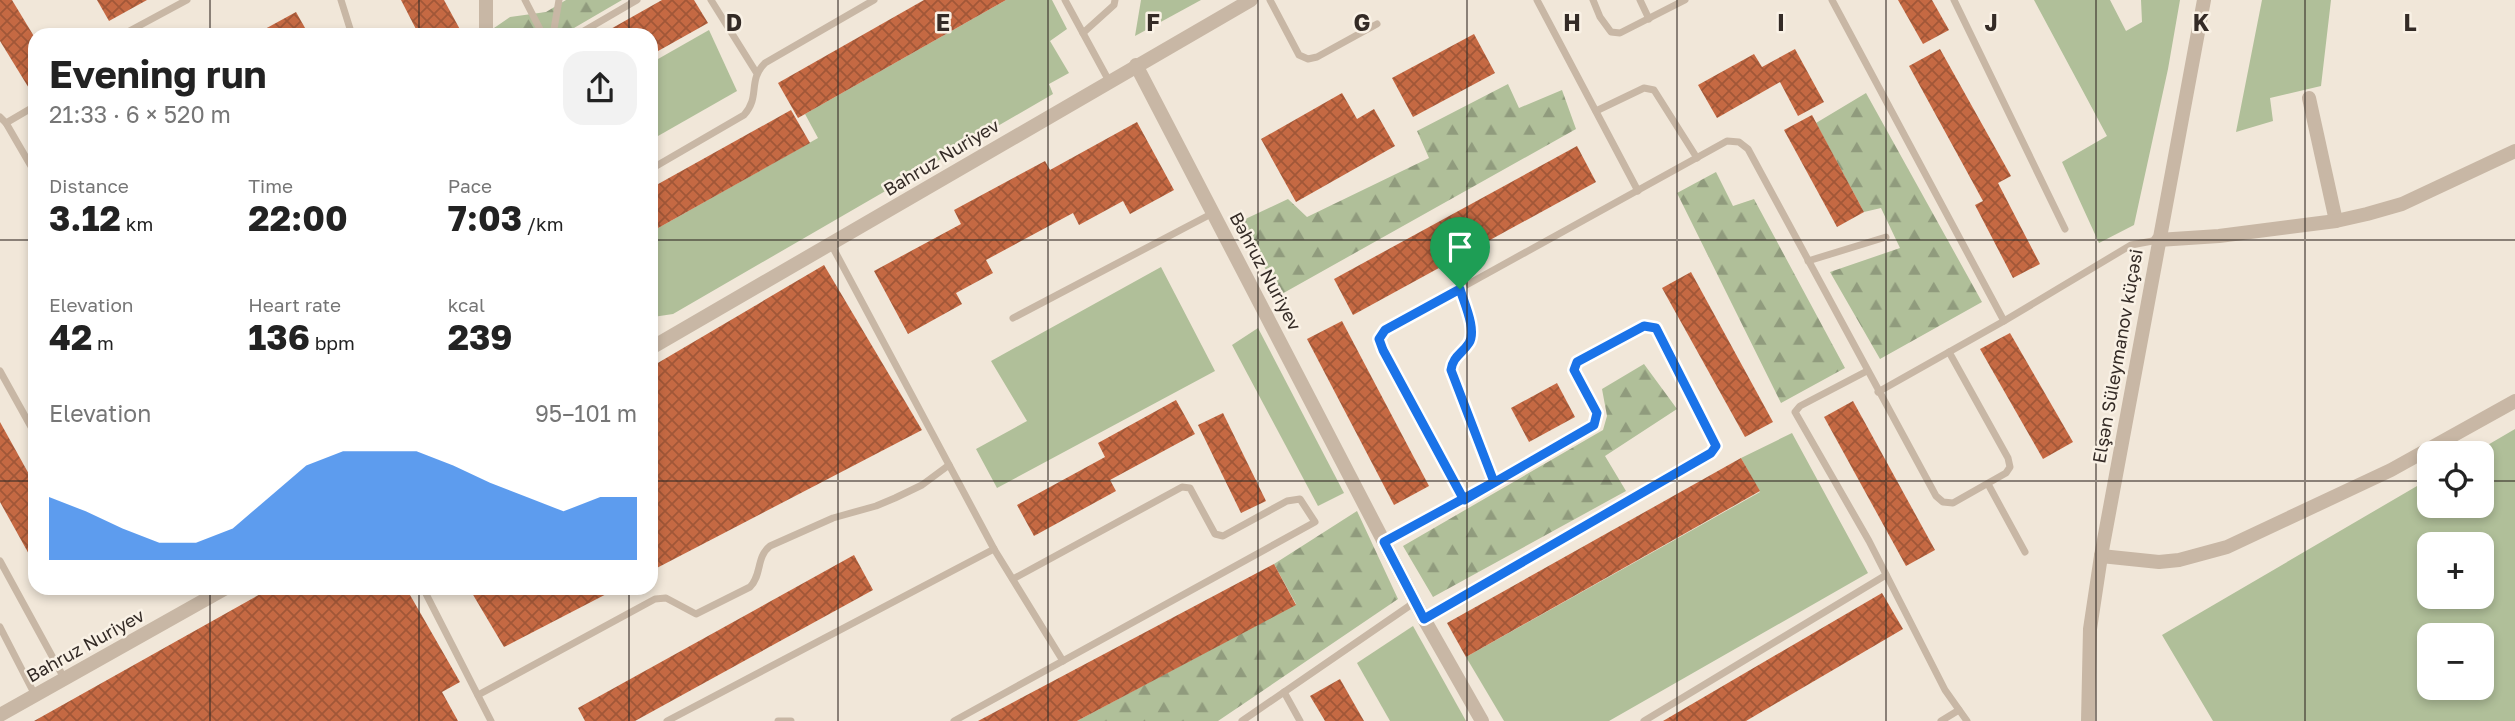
<!DOCTYPE html>
<meta charset="utf-8">
<style>
:root{--surface:#fff;--page:#f2f2f2;--text:#222;--muted:#767676;--accent:#1a73e8}
body{margin:0;font-family:"Golos Text",sans-serif;background:var(--page);color:var(--text);height:100vh;display:flex;flex-direction:column;font-size:26px;white-space:nowrap}
*{box-sizing:border-box;margin:0}
p{font-size:23px;color:var(--muted)}
.icon{flex:none;width:38px;height:38px;fill:none;stroke:currentColor;stroke-width:2;stroke-linecap:round;stroke-linejoin:round}
.map{position:relative;flex:1;overflow:hidden}
.side{position:absolute;left:28px;top:28px;width:630px;height:567px;display:flex;flex-direction:column;background:var(--surface);border-radius:21px;box-shadow:0 4px 10px #0003}
.side>*{flex:none}
.fabs{position:absolute;left:2417px;top:441px;display:grid;gap:14px}
.fabs a{display:grid;place-items:center;width:77px;height:77px;border-radius:14px;background:var(--surface);box-shadow:0 4px 10px #0003;font-size:35px}
.pin{position:absolute;display:grid;place-items:center;width:60px;height:60px;color:#fff;margin:-72px -30px;border-radius:50% 50% 50% 0;rotate:-45deg;box-shadow:0 0 7px #0007}
.pin .icon{rotate:45deg}
.round{display:grid;place-items:center;flex:none;width:74px;height:74px;border-radius:21px;background:var(--page)}
.summary{display:flex;align-items:center;justify-content:space-between;height:119px;padding:0 21px}
h1{font-size:38px;font-weight:700;line-height:52px}
.metrics{display:grid;grid-template-columns:repeat(3,1fr);gap:10px;height:119px;padding:7px 21px}
.metrics div{display:grid;align-content:center}
.metrics b{font-size:35px;font-weight:700}
.metrics small{font-size:19px;font-weight:400}
.metrics p{font-size:19px}
.chart{height:196px;padding:14px 21px}
.chart p{display:flex;justify-content:space-between}
.chart svg{width:100%;height:126px;margin-top:7px;fill:var(--accent);opacity:.7}
.map>svg:first-child{display:block}
</style>
<div class="map">
<svg width="2515" height="721" viewBox="0 0 2515 721">
<defs>
<pattern id="forest-firs" width="22" height="20" patternUnits="userSpaceOnUse" patternTransform="scale(1.75)"><rect width="22" height="20" fill="#b0bf99"/><path d="M5 1l3.5 6h-7zM16 11l3.5 6h-7z" fill="#909b7d"/></pattern>
<pattern id="building-cross-hatch" width="8" height="8" patternUnits="userSpaceOnUse" patternTransform="scale(1.75)"><rect width="8" height="8" fill="#c56943"/><path d="M0 0l8 8M0 8l8-8" fill="none" stroke="#a15738"/></pattern>
</defs>
<rect width="100%" height="100%" fill="#f1e7d9"/>
<g fill="#b0bf99" fill-rule="evenodd">
<path d="M1006,0H1052L1067,29L1050,41L1069,73L1049,84L1053,94L673,314L653,317L651,313V232L818,138L805,114Z"/>
<path d="M1141,0H1201L1135,36Z"/>
<path d="M2034,0H2110L2126,31L2142,22L2141,0H2180L2168,69L2134,225L2099,243L2062,162L2107,136Z"/>
<path d="M2262,0H2331L2321,86L2270,98L2273,121L2236,132Z"/>
<path d="M709,30L737,91L651,140V63Z"/>
<path d="M1161,267L1215,371L997,488L976,449L1027,421L991,361Z"/>
<path d="M1258,328L1344,493L1318,506L1232,345Z"/>
<path d="M2515,429V721H2213L2162,635L2429,479V506H2482V453H2474ZM2482,544V597H2429V544ZM2482,635V688H2429V635Z"/>
<path d="M1792,433L1868,573L1609,721H1504L1466,657L1760,492L1741,458Z"/>
<path d="M1413,626L1466,721H1390L1357,663Z"/>
</g>
<g fill="url(#forest-firs)">
<path d="M566,0H622L562,35H484L510,17L546,12Z"/>
<path d="M1508,84L1519,108L1562,90L1576,129L1280,295L1239,222L1288,199L1307,217L1429,158L1417,131Z"/>
<path d="M1866,93L1982,302L1880,359L1830,272L1900,248L1881,208L1864,212L1816,123Z"/>
<path d="M1716,172L1733,206L1754,199L1845,368L1781,403L1677,193Z"/>
<path d="M1644,364L1677,409L1605,456L1626,491L1433,597L1403,546L1603,430L1607,416L1602,389Z"/>
<path d="M1357,511L1398,599L1218,721H1077L1296,604L1274,564Z"/>
</g>
<g fill="url(#building-cross-hatch)">
<path d="M0,0H12L35,38V98L0,41Z"/>
<path d="M97,0H147L109,21Z"/>
<path d="M401,0H444L463,35H419Z"/>
<path d="M662,0H694L708,23L651,55V35H600Z"/>
<path d="M924,0H1006L798,118L778,83Z"/>
<path d="M1898,0H1932L1949,30L1923,44Z"/>
<path d="M296,12L309,35H254Z"/>
<path d="M1474,34L1495,73L1413,117L1392,78Z"/>
<path d="M1795,49L1824,102L1798,116L1780,82L1717,118L1698,85L1754,54L1762,67Z"/>
<path d="M1940,49L2011,176L1998,183L2040,264L2013,278L1975,205L1983,201L1909,66Z"/>
<path d="M1342,93L1357,119L1374,109L1395,146L1296,202L1261,139Z"/>
<path d="M791,110L810,143L651,232V188Z"/>
<path d="M1812,115L1864,212L1837,227L1784,130Z"/>
<path d="M1137,122L1174,190L1130,214L1123,201L1079,225L1073,213L986,260L993,273L956,293L962,304L908,334L874,271L961,224L954,210L1045,161L1050,170Z"/>
<path d="M1577,146L1596,182L1353,315L1334,279Z"/>
<path d="M824,265L922,430L651,571V367Z"/>
<path d="M1691,272L1773,422L1745,437L1662,288Z"/>
<path d="M1342,321L1429,486L1394,505L1307,339Z"/>
<path d="M2010,333L2073,442L2043,459L1980,349Z"/>
<path d="M1557,383L1575,417L1529,442L1511,408Z"/>
<path d="M1176,400L1195,434L1110,480L1116,491L1034,536L1017,505L1105,457L1098,443Z"/>
<path d="M1853,401L1935,550L1906,566L1824,417Z"/>
<path d="M1223,413L1266,501L1241,513L1198,425Z"/>
<path d="M0,422L35,485V565L0,502Z"/>
<path d="M1741,458L1760,491L1466,657L1447,623Z"/>
<path d="M854,555L873,590L635,721H585L578,708Z"/>
<path d="M1274,564L1296,605L1077,721H978Z"/>
<path d="M271,588H406L460,682L442,692L458,721H34Z"/>
<path d="M469,588H618L504,647Z"/>
<path d="M1882,593L1903,629L1746,721H1663Z"/>
<path d="M1340,679L1364,721H1325L1310,696Z"/>
</g>
<g fill="none" stroke-linecap="round" stroke-linejoin="round">
<g stroke="#c8b7a5" stroke-width="7">
<path d="M341,0L352,35"/>
<path d="M525,0L543,35"/>
<path d="M711,0L756,72"/>
<path d="M1065,0L1109,81"/>
<path d="M1270,0L1299,55L1308,59L1317,57L1377,24"/>
<path d="M1537,0L1638,191"/>
<path d="M1593,0L1600,17L1611,32L1620,33L1685,0"/>
<path d="M1640,0L1649,19"/>
<path d="M1832,0L2004,321"/>
<path d="M1954,0L2065,229"/>
<path d="M1083,33L1114,5L1115,0"/>
<path d="M122,35L187,0"/>
<path d="M553,35L559,0"/>
<path d="M577,35L637,0"/>
<path d="M1596,111L1644,88L1654,90L1697,158"/>
<path d="M0,117L6,123L35,173"/>
<path d="M6,123L35,106"/>
<path d="M651,169L744,115C761,96 747,81 765,63L874,0"/>
<path d="M831,244L994,549L1063,661"/>
<path d="M1808,261L1886,237"/>
<path d="M1460,289C1464,303 1477,330 1469,343C1462,354 1453,356 1451,370L1494,482"/>
<path d="M1013,318L1213,213"/>
<path d="M0,371L35,434"/>
<path d="M1867,371L1800,406L1795,412L1869,541L1945,690L1967,721"/>
<path d="M1878,392L2004,321L2131,245L2158,240"/>
<path d="M1988,484L2025,552"/>
<path d="M1464,500L1383,350L1379,339L1385,330L1727,141L1739,142L1748,149L1936,496L1943,502L1953,503L2006,473L2010,467L2008,458L1949,352"/>
<path d="M1384,542L1594,425L1597,413L1574,370L1577,362L1645,326L1655,328L1712,435L1716,445L1711,453L1424,619"/>
<path d="M0,561L64,678"/>
<path d="M423,588L491,721"/>
<path d="M0,627L35,695"/>
<path d="M1284,692L1300,721"/>
<path d="M478,695L655,599L666,598L696,614L750,587C762,575 756,557 770,546L833,518L876,506L895,498L922,485L949,465"/>
<path d="M667,721L994,549"/>
<path d="M778,721H791"/>
<path d="M954,721L1315,522L1300,499L1287,501L1223,536L1215,534L1190,488L1182,487L1013,579"/>
<path d="M1242,721L1415,602"/>
<path d="M1644,721L1886,575"/>
<path d="M1941,721L1959,710"/>
</g>
<g stroke="#c8b7a5" stroke-width="14">
<path d="M486,35V0"/>
<path d="M1136,65L1424,619L1482,721"/>
<path d="M2309,98L2336,221"/>
<path d="M2158,240L2219,236L2336,221L2367,214L2402,204L2515,151"/>
<path d="M651,348L1251,0"/>
<path d="M2101,556L2159,562L2179,560L2227,547L2391,470L2515,401"/>
<path d="M0,715L226,588"/>
<path d="M2088,721L2090,629L2101,556L2204,0"/>
</g>
</g>
<g fill="none" stroke-linecap="round" stroke-linejoin="round">
<defs>
<path id="route" d="M1460,289C1464,303 1477,330 1469,343C1462,354 1453,356 1451,370L1494,482L1384,542L1424,619L1711,453L1716,446L1656,328L1644,326L1577,362L1574,370L1597,413L1594,425L1464,500L1383,350L1379,339L1385,330L1460,289"/>
</defs>
<use href="#route" stroke="#fff" stroke-width="14"/>
<use href="#route" stroke="#1a73e8" stroke-width="9"/>
</g>
<path fill="none" stroke="#342b26" stroke-width="2" stroke-opacity="0.55" d="M210,0V35M419,0V35M629,0V35M838,0V721M1048,0V721M1258,0V721M1467,0V721M1677,0V721M1886,0V721M2096,0V721M2305,0V721M0,240H35M651,240H2515M0,481H35M651,481H2429M2482,481H2515M210,588V721M419,588V721M629,588V721"/>
<g text-anchor="middle" dominant-baseline="central" stroke-width="5" stroke-linejoin="round" paint-order="stroke">
<g font-size="18" fill="#342b26" stroke="#f9f1e5">
<text transform="translate(941 157) rotate(-31)">Bahruz Nuriyev</text>
<text transform="translate(1266 271) rotate(62)">Bəhruz Nuriyev</text>
<text transform="translate(2117 356) rotate(-80)">Elşən Süleymanov küçəsi</text>
<text transform="translate(85 645) rotate(-29)">Bahruz Nuriyev</text>
</g>
</g>
<g font-size="23" text-anchor="middle" font-weight="bold" fill="#342b26" stroke="#f9f1e5" stroke-width="5" stroke-linejoin="round" paint-order="stroke">
<text x="734" y="31">D</text>
<text x="943" y="31">E</text>
<text x="1153" y="31">F</text>
<text x="1362" y="31">G</text>
<text x="1572" y="31">H</text>
<text x="1781" y="31">I</text>
<text x="1991" y="31">J</text>
<text x="2201" y="31">K</text>
<text x="2410" y="31">L</text>
</g>
</svg>
<div class="fabs">
<a><svg class="icon" aria-label="locate" viewBox="0 0 24 24"><circle cx="12" cy="12" r="6"/><path d="M12 2v4M12 18v4M2 12h4M18 12h4"/></svg></a>
<a>+</a>
<a>−</a>
</div>
<div class="pin" style="left:1460px;top:289px;background:#1e9e55"><svg class="icon" aria-label="arrive" viewBox="0 0 24 24"><path d="M6 21V4h12l-3 4 3 4H6"/></svg></div>
<section class="side">
<div class="summary"><div><h1>Evening run</h1><p>21:33 · 6 × 520 m</p></div><a class="round"><svg class="icon" aria-label="share" viewBox="0 0 24 24"><path d="M12 15V3M7 8l5-5 5 5M5 13v7h14v-7"/></svg></a></div>
<div class="metrics">
<div><p>Distance</p><b>3.12<small> km</small></b></div>
<div><p>Time</p><b>22:00</b></div>
<div><p>Pace</p><b>7:03<small> /km</small></b></div>
</div>
<div class="metrics">
<div><p>Elevation</p><b>42<small> m</small></b></div>
<div><p>Heart rate</p><b>136<small> bpm</small></b></div>
<div><p>kcal</p><b>239</b></div>
</div>
<div class="chart"><p><span>Elevation</span>95–101 m</p>
<svg viewBox="0 0 160 44" preserveAspectRatio="none"><path d="M0 44V22L10 27L20 33L30 38L40 38L50 33L60 22L70 11L80 6L90 6L100 6L110 11L120 17L130 22L140 27L150 22L160 22V44z"/></svg>
</div>
</section>
</div>
